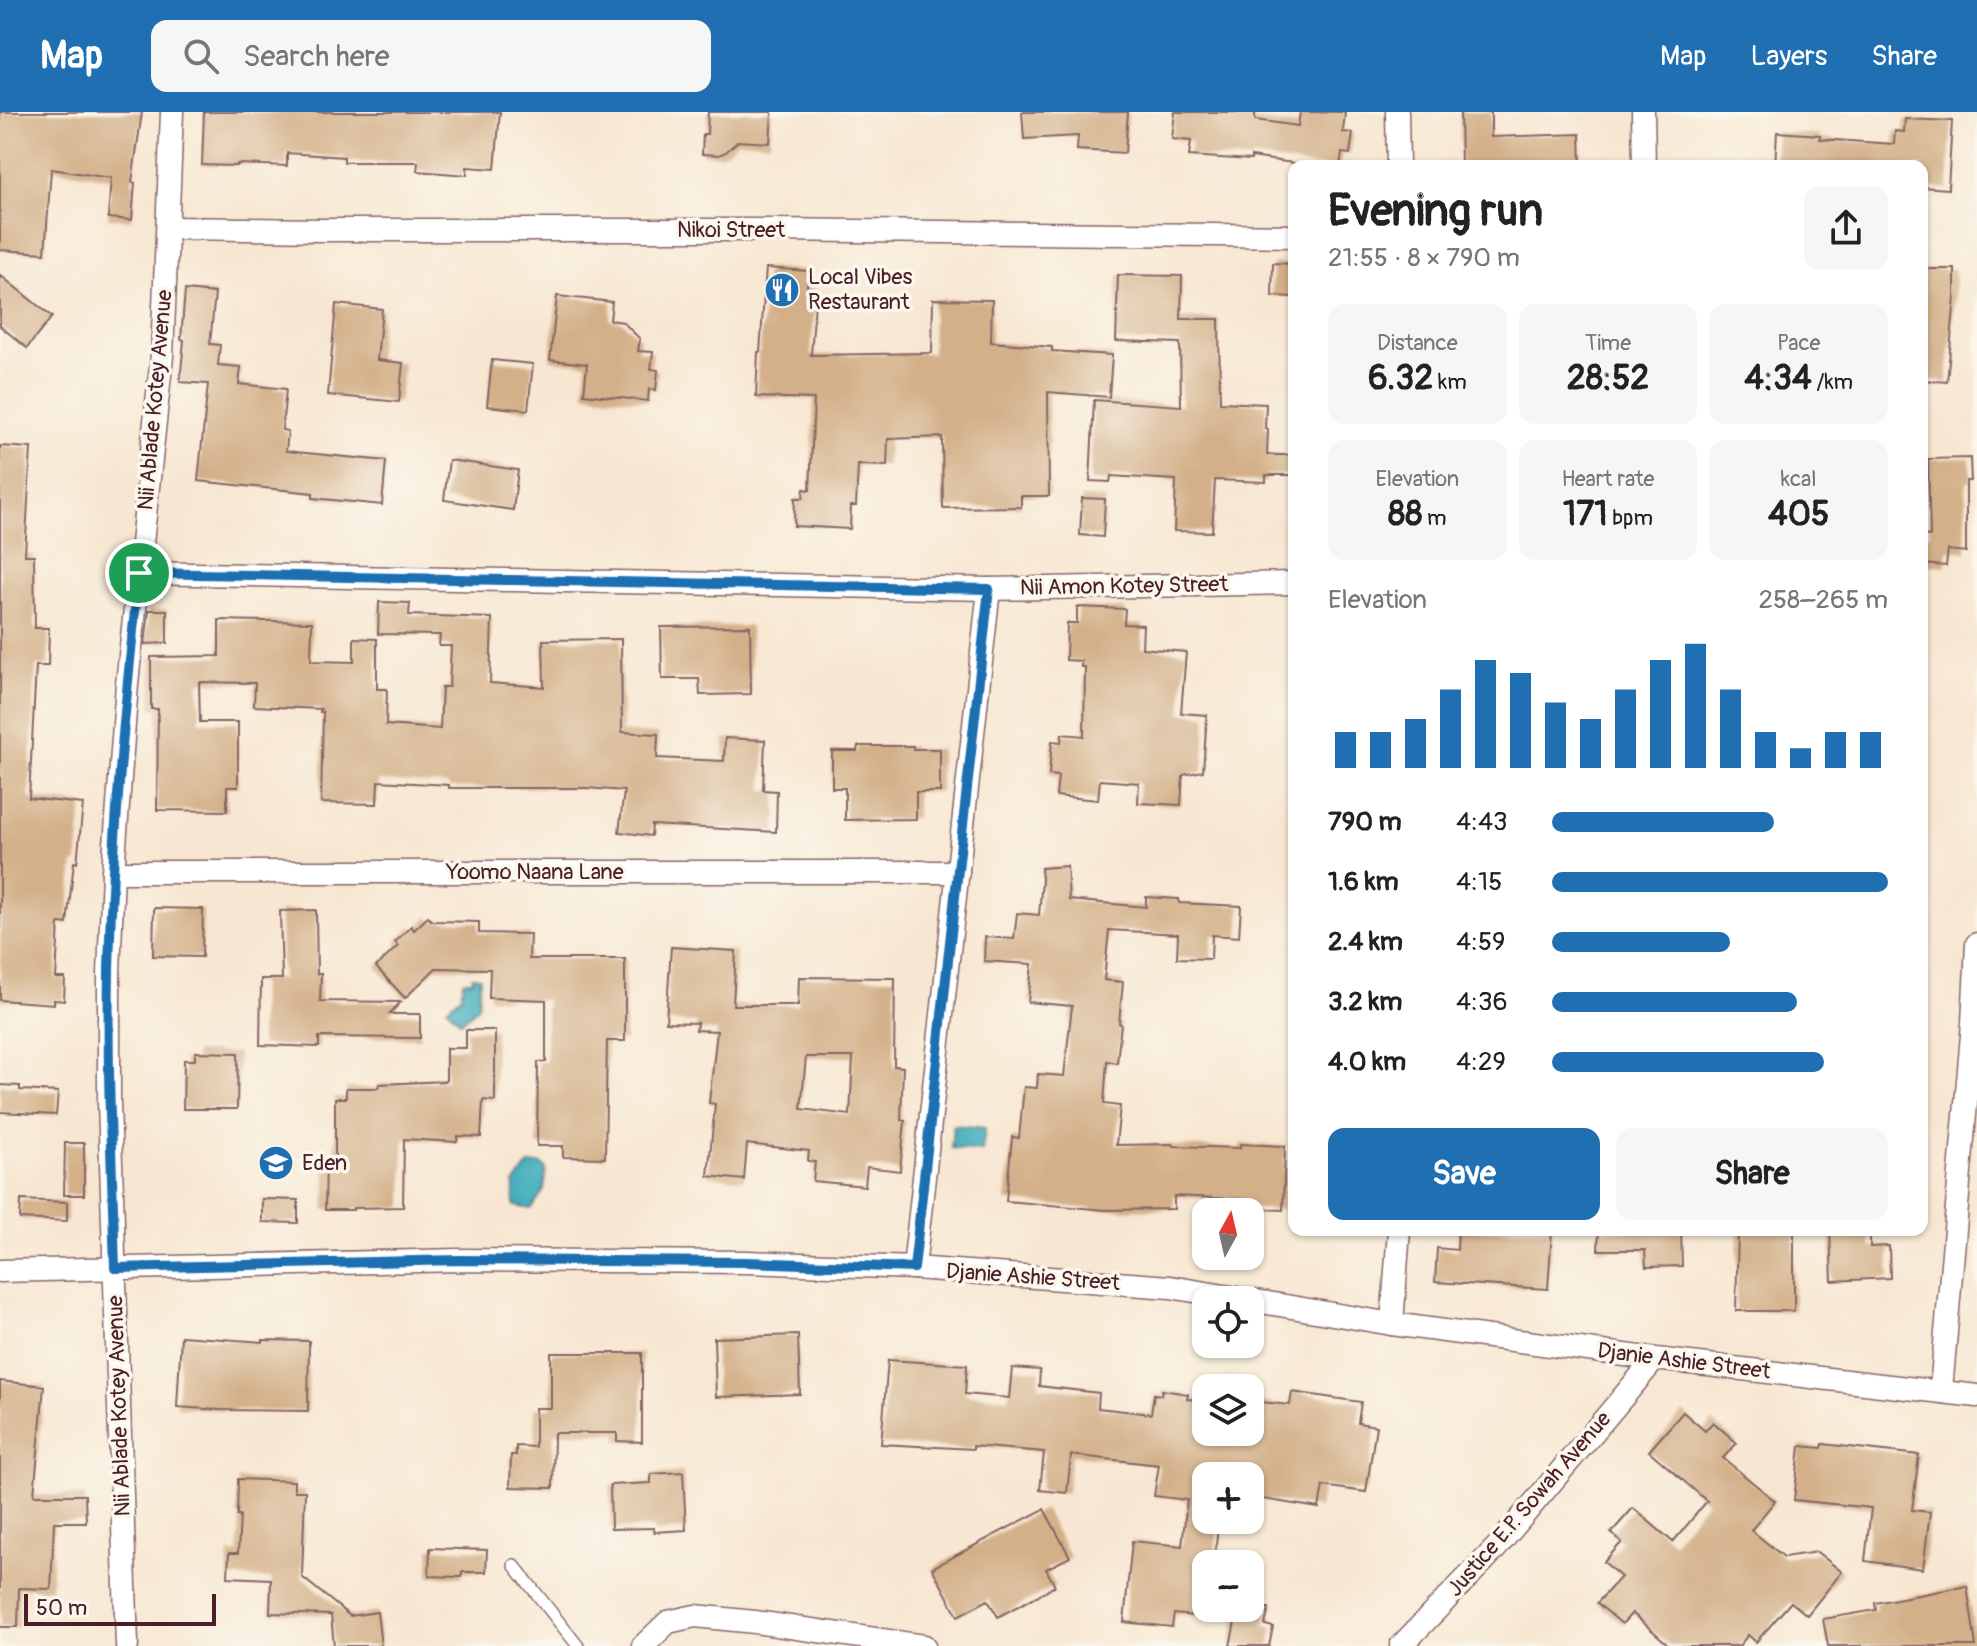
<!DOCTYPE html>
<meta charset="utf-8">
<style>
:root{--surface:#fff;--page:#f6f6f6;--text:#222;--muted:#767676;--accent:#1f6fb2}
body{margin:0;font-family:Pangolin,sans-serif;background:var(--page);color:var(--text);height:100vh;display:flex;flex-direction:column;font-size:30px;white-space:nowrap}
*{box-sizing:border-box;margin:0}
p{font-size:26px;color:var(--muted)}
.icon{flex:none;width:44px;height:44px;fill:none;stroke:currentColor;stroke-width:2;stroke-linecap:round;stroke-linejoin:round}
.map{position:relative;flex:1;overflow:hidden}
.sheet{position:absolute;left:1288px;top:48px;width:640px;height:1076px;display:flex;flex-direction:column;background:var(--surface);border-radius:16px;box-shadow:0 2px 6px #0004}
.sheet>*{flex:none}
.needle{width:52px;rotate:8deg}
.controls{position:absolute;left:1192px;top:1086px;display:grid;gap:16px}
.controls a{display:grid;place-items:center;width:72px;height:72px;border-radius:16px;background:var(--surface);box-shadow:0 2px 6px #0004;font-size:40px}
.scale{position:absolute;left:24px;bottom:20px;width:192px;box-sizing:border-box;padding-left:8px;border:4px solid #4a1f2b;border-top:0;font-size:22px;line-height:28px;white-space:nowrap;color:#4a1f2b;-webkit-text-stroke:6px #fbf7ec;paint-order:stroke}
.pin{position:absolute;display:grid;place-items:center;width:68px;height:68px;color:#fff;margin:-34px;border:4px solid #fff;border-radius:50%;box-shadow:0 2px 8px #0007}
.round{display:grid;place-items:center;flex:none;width:84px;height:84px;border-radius:16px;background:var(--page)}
.summary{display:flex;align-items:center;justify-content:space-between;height:136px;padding:0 40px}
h1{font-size:44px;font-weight:700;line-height:60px}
.figures{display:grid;grid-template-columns:repeat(3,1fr);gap:12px;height:136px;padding:8px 40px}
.figures div{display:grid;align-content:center;border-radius:16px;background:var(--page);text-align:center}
.figures b{font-size:34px;font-weight:700}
.figures small{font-size:22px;font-weight:400}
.figures p{font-size:22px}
.chart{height:224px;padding:16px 40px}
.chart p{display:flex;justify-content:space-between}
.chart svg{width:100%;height:144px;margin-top:8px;stroke:var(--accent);stroke-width:6}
.primary-button{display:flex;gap:16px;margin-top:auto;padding:16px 40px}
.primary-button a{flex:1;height:92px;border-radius:16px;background:var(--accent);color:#fff;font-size:32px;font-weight:700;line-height:92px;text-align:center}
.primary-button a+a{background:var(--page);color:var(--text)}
ul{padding:0 40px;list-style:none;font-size:26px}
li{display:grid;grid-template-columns:128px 96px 1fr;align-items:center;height:60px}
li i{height:20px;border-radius:10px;background:var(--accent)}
header{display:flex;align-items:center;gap:48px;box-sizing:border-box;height:112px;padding:0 40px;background:var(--accent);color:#fff}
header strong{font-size:38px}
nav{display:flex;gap:44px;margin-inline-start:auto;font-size:28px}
.search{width:560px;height:72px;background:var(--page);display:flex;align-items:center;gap:20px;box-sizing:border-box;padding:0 28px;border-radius:16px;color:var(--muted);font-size:30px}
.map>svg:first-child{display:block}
</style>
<header>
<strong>Map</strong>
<div class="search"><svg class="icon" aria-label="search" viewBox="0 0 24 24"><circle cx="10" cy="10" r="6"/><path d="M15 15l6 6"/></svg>Search here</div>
<nav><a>Map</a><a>Layers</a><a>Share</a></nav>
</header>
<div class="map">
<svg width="1977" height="1534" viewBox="0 0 1977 1534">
<rect width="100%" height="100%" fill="#fbf7ec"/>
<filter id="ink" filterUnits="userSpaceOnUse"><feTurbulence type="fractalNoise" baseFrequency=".0125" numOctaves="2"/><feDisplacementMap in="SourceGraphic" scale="16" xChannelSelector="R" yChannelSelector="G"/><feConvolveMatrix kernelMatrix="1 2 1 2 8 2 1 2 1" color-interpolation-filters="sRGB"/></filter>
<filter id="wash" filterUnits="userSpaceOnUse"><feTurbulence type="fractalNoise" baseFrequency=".006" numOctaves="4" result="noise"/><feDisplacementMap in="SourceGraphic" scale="32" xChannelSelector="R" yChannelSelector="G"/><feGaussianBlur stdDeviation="1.8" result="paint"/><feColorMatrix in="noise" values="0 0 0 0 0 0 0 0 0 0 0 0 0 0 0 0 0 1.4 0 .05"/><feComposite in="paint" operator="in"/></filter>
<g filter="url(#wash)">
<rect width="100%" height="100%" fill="#f7e7d2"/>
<g fill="#40aebc" stroke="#456674" stroke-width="2">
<path d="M473,864L480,865L478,894L461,910L447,896L461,884L463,869H472Z"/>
<path d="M953,1013L985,1016L982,1039L951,1036Z"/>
<path d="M541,1052L546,1057L544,1078L531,1097L514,1094V1072L529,1053Z"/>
</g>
<g id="blocks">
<g fill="#d3b089" fill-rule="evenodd">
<path d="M0,0H142L132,70L135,71L132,108L108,106L111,66L51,57L45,141L0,138Z"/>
<path d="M204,0H500L495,57L467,55V63L417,59L418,50H344V45L287,41V54L237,52V54L202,53Z"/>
<path d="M708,0H772L770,31L738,29L726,40L719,43L702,42L703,22H707Z"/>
<path d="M1022,0H1128L1125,41L1077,38L1078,24L1024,27Z"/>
<path d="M1175,0H1255V8L1298,14L1300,0H1345L1343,20L1353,21L1350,42L1342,41L1340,54H1315L1251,45V48L1189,44L1191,29L1172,27Z"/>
<path d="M1460,0H1491V25L1580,22L1581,54H1461Z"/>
<path d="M1905,7L1952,9L1948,77L1922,75V54H1775L1777,20L1820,23V27L1894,32L1895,19L1904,20Z"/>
<path d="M1273,151L1294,152V185L1272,184Z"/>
<path d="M766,156L808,159L807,177H816L811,243L932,241L933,187L992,188L991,230L1052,235V239L1112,243L1109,285L1048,280L1049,384H1021V395L943,396L942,325L888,327L887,354L858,353L856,394H851L850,417L794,414L795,386H803L804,377L810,378L814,287L756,285L758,240H760Z"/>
<path d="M1922,157H1955V185L1947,270L1922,268Z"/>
<path d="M0,163L52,205L27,236L0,214Z"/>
<path d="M1118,163L1182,164L1181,207H1219L1220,290L1266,292L1265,317H1268L1267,343H1294V363H1266V370L1215,368L1212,420L1174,419L1176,368L1111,364L1110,370L1090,369L1094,288L1181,294L1180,231L1116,229Z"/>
<path d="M185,178L215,181L210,232L220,233L218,253L241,255L239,272L286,277L282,318L288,319L286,339L386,349L382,393L313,386V381L198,369L208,272L180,270L184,228L181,227Z"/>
<path d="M557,184L612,190L610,208L623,210L640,227L638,239L653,240L651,257L658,258L656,278L649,277L648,289L584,282L587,252L550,248Z"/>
<path d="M336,192L382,197L377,248L403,251L399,290L328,283Z"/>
<path d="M492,248L533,252L528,298L487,294Z"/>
<path d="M0,334L31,336L25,443H34L35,516H49L48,554H36L29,686L83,692L77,751L74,750L67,812L59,811L56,866H65L64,889L54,888V892L0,888Z"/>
<path d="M1970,346L1971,369H1966V440L1948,438L1946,454L1922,452V423L1930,424L1928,347Z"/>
<path d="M449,348L518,358L513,398L444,388Z"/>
<path d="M1082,386L1105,387L1103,425L1080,423Z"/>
<path d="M379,490L410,491L409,503L492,506L490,571L544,575L543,528L621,527L622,620L658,622L657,646L724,649L725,626L765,628L763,678L777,679L776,720L652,713L651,724L619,720L624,679L586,676H449V673L378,669L377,692L321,691L323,600H320L321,597L254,594L255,571L199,570L200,610H238V675H227V699L157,698L158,597H151V545L219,544V508L312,510L311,549L354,550V526L377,527V577H387L386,613L440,617L442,575H449L451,534H439L440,523L378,522Z"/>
<path d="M1077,495L1125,497L1124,512L1143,513L1142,536L1186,540L1181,601L1207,603L1203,659L1183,663L1181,693L1138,691L1139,671L1100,668L1098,688L1056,684L1058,664L1049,663L1052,629L1061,630L1062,622L1084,624L1085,555H1081V549L1066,548L1067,511H1077Z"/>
<path d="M149,498H167V531L145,532Z"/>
<path d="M750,514L751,582L700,583L699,567H662L661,515Z"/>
<path d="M858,634H913V637H940V680H916V707L845,708V676H832V639H857Z"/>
<path d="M1067,754L1069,788L1146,795V785L1179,787V791L1241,794L1239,825L1212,823L1211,847L1177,846L1178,822L1109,818L1104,868L1123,870L1119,911L1121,912L1117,951L1107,949L1104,992L1120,994L1116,1033L1173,1032L1174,1034L1240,1036V1032L1285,1034L1283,1098L1237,1096L1238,1087L1174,1084V1097L1105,1098L1006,1089L1012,1025L1019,1026L1024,975L1037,976L1038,962L1064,964L1072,894L1028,890L1032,852L984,849L985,825L1014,827L1017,801L1039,803L1042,768L1041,756Z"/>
<path d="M154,796L203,797L202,845L153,844Z"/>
<path d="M316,798L317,862H321L320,889L401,890L389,902H420V926L319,925V935L260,933L261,867H282L280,799Z"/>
<path d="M428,805L432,809L479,810V821L530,822L529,847H625V929H607L605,1046L563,1045V1034H537L538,950H546V888L489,886L490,857L436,856L405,886L376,855L398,834L395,830L411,814L414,818Z"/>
<path d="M671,835L736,839L733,893H798L799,865L895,866L894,954L903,955L901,1008L905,1009L900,1059L867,1055L865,1074L813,1069L815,1050L808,1049L809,1039L747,1032L744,1068L708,1064L715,992L709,991L717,919L696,918L697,911L666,910ZM806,945H853L850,1003L801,997Z"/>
<path d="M466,918H495V989L483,988L481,1025L458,1024L457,1030L404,1027L403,1095L353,1096V1098H325L326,1049H335V986H346V976H378L379,972L446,969V936H466Z"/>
<path d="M195,940L238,941L237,997H183L184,948H195Z"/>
<path d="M0,973L20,974V978L58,980L56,1003L0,1000Z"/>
<path d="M65,1031H84V1083H64Z"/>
<path d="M262,1087L298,1088V1111L262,1110Z"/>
<path d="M21,1088L67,1090V1109L20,1107Z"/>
<path d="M1458,1118H1552L1548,1177L1435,1170L1437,1136L1457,1138Z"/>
<path d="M1599,1118H1681L1682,1154L1646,1155L1645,1138H1598Z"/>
<path d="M1738,1118H1794V1199H1736Z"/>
<path d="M1830,1118H1870V1135L1889,1134L1890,1166L1832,1169Z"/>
<path d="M798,1223L800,1282L716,1285L714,1226Z"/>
<path d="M181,1224L263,1230V1228L309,1229L308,1299L221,1298L177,1295Z"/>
<path d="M551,1241H642V1330L617,1329V1321H554L553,1376L510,1375L511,1343H516V1334L535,1335V1296H551Z"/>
<path d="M888,1248L967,1253L965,1282L1009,1286L1012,1256L1040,1258L1039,1274L1099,1281L1098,1296L1151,1302L1154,1282L1161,1283L1162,1278L1188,1282L1187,1287L1202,1288L1198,1320H1250V1289L1290,1293L1292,1280L1361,1290L1358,1311L1376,1314L1366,1380L1323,1374L1319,1396L1250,1385V1364L1206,1360V1412L1218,1414L1214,1452H1206V1505L1174,1502L1172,1515L1124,1510L1132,1429L1182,1434L1187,1388L1154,1384L1159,1353L1071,1343L1067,1381L1040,1378L1044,1340L973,1334V1337L881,1332Z"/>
<path d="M0,1269L44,1274L34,1383H85L86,1410H54L51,1477L19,1476L18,1515H0Z"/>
<path d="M1683,1300L1705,1319L1713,1310L1737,1331L1723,1346L1775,1389L1751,1418L1784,1445L1817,1440L1842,1460L1807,1503L1791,1490L1756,1530L1748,1523L1739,1534H1670L1632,1501L1622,1512L1597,1491L1621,1465L1604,1450L1622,1430L1611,1421L1633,1396L1673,1430L1707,1389L1649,1339Z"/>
<path d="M1823,1332L1919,1343L1912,1398L1930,1400L1923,1457L1865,1449L1871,1396L1794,1388L1800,1334L1822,1336Z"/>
<path d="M683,1360L686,1418L654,1420V1416L611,1417L610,1373L651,1371V1362Z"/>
<path d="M238,1367L294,1369V1379H305L302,1465L350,1504L377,1500L381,1534H334L331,1503L270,1501L271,1467L228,1465L229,1441H238L240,1403H237Z"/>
<path d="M1044,1397L1070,1445L1046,1457L1055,1474L998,1505L988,1488L958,1504L932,1456Z"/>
<path d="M430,1436L487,1438L486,1460H462V1465L429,1464Z"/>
<path d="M1967,1474L1976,1534H1828L1823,1507L1876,1498L1875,1491Z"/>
<path d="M1238,1496H1269L1265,1513L1273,1515L1269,1534H1230Z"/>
</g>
</g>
</g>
<g filter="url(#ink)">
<use href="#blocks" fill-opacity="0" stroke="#876565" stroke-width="2"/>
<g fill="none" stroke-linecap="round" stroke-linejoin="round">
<defs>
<path id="service" d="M514,1453L578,1534"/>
<g id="minor">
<path d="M1397,0L1398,54"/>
<path d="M1643,0L1644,54"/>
<path d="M169,116L324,118H769L1294,124"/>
<path d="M139,461L989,477L1294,471"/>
<path d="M113,760H958"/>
<path d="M914,1156L989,477"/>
<path d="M0,1159L459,1148L748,1150L914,1156L1170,1175L1249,1188"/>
<path d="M1250,1188L1392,1212L1655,1247L1977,1284"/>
<path d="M1392,1212L1399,1118"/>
<path d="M1941,1278L1973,911L1977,832"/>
<path d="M127,1534L109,991V861L113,760L127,572L162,244L172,0"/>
<path d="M643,1534L668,1510L695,1504L755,1510L924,1534"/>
<path d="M1401,1534L1496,1436L1655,1247"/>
</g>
</defs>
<use href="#service" stroke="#876565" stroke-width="14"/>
<use href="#minor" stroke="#876565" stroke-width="25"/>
<use href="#service" stroke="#fff" stroke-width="11"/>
<use href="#minor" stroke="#fff" stroke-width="22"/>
</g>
</g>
<g fill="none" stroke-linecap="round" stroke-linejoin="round" filter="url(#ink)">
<defs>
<path id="route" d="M139,461L989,477L914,1156L748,1150L459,1148L115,1156C112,1057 107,958 109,859C112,726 125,593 139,461Z"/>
</defs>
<use href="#route" stroke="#fff" stroke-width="16"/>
<use href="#route" stroke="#1f6fb2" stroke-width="10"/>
</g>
<defs>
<symbol id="restaurant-disc" viewBox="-11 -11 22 22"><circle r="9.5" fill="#1f6fb2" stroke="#fbf7ec"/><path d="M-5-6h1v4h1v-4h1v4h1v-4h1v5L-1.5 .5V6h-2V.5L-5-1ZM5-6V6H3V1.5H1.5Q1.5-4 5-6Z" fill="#fff"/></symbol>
<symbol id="school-disc" viewBox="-11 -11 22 22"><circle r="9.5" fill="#1f6fb2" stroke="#fbf7ec"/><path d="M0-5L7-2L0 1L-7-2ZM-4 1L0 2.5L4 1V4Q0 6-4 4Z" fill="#fff"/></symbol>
</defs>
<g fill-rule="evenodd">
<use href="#restaurant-disc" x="762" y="158" width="40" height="40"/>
<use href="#school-disc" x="256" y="1031" width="40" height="40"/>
</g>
<g text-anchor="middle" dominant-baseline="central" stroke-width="7" stroke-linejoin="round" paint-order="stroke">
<g font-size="22" fill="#4a1f2b" stroke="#fbf7ec">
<text x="731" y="118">Nikoi Street</text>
<text transform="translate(155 288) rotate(-85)">Nii Ablade Kotey Avenue</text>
<text transform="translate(1124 474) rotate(-1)">Nii Amon Kotey Street</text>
<text x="535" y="760">Yoomo Naana Lane</text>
<text transform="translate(1033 1165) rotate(4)">Djanie Ashie Street</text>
<text transform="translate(1684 1249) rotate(7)">Djanie Ashie Street</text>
<text transform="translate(119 1294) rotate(-92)">Nii Ablade Kotey Avenue</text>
<text transform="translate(1529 1392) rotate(-49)">Justice E.P. Sowah Avenue</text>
</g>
<g font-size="22" fill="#4a1f2b" stroke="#fbf7ec" text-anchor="start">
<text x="808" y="165">Local Vibes<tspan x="808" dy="25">Restaurant</tspan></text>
<text x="302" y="1051">Eden</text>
</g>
</g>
</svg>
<div class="controls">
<a><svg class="needle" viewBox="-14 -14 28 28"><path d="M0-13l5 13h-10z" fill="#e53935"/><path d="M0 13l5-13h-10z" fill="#767676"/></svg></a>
<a><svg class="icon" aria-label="locate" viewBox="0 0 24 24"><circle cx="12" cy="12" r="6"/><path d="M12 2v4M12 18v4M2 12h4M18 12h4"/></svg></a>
<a><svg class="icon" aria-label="layers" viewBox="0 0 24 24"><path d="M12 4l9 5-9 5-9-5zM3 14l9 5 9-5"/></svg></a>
<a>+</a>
<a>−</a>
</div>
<div class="scale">50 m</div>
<div class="pin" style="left:139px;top:461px;background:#1e9e55"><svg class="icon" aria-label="arrive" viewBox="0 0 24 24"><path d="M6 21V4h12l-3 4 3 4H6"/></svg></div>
<section class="sheet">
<div class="summary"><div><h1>Evening run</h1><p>21:55 · 8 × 790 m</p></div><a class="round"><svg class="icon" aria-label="share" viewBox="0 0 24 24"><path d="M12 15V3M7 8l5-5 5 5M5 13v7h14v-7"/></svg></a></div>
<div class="figures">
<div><p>Distance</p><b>6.32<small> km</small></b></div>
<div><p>Time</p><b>28:52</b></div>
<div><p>Pace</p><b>4:34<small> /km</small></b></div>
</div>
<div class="figures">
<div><p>Elevation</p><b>88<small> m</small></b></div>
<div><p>Heart rate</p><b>171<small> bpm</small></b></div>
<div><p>kcal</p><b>405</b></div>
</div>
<div class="chart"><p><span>Elevation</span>258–265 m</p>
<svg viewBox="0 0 160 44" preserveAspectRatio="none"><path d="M5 44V33M15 44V33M25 44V29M35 44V20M45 44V11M55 44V15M65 44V24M75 44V29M85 44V20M95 44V11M105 44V6M115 44V20M125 44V33M135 44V38M145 44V33M155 44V33"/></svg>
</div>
<ul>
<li><b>790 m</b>4:43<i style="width:66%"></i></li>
<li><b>1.6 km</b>4:15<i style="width:100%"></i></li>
<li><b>2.4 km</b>4:59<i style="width:53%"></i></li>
<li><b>3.2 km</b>4:36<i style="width:73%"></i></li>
<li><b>4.0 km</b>4:29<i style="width:81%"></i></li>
</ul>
<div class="primary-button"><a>Save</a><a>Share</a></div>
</section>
</div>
